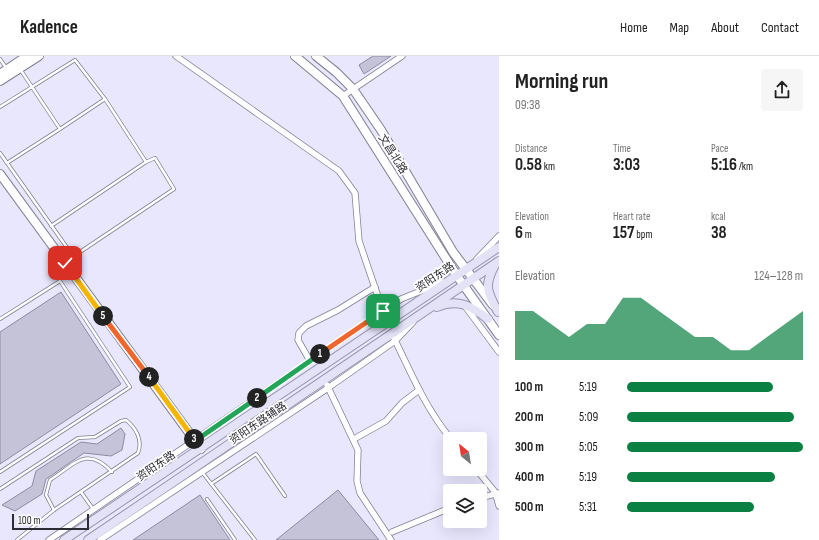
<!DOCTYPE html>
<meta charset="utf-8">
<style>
:root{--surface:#fff;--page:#f6f6f6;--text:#222;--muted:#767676;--line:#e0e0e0;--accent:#0b8043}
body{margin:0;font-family:"Sofia Sans Condensed","Noto Sans SC",sans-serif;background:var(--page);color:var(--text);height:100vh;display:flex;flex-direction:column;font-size:15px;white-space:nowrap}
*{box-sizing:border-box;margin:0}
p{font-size:13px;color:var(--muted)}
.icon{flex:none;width:22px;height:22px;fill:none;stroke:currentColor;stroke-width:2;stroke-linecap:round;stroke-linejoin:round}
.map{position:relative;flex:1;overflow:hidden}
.side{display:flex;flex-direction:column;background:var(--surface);width:320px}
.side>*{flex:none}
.needle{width:26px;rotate:330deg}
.tools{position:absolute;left:443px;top:376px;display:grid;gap:8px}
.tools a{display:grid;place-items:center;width:44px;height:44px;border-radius:4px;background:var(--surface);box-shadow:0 4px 16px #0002;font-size:20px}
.scale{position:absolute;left:12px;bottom:10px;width:77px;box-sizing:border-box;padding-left:4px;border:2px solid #2d2c34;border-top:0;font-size:11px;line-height:14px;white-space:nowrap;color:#2d2c34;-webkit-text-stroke:3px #fff;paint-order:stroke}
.pin{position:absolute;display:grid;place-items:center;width:34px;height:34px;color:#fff;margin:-17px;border-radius:8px;box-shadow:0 2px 6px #0006}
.km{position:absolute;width:20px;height:20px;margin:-10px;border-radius:50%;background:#222;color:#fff;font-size:11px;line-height:20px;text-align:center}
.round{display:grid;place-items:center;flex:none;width:42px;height:42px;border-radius:4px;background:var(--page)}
.summary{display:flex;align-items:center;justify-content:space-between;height:68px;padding:0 16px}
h1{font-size:22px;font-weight:700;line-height:30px}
.figures{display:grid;grid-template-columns:repeat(3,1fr);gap:6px;height:68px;padding:4px 16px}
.figures div{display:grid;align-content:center}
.figures b{font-size:17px;font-weight:700}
.figures small{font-size:11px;font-weight:400}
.figures p{font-size:11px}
.chart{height:112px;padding:8px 16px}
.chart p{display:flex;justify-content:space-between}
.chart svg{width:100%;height:72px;margin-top:4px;fill:var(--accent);opacity:.7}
ul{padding:0 16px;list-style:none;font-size:13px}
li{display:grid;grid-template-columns:64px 48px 1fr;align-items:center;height:30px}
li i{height:10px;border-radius:5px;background:var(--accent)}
header{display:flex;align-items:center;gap:24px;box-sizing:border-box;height:56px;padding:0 20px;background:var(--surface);border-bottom:1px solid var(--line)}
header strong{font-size:19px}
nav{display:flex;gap:22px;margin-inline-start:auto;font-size:14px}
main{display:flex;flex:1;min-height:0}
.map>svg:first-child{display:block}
</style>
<header>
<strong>Kadence</strong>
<nav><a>Home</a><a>Map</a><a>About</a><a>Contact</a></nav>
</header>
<main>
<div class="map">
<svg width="499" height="484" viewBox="0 0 499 484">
<rect width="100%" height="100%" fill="#e8e7fd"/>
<g fill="#c4c3d8" stroke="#8c8b9f">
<path d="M373,0H391L364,18L359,9Z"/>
<path d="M61,236L121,328L0,408V276Z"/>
<path d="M121,372L125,378L122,394L111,400L84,397L46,423L42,438L15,455L2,449L32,430L36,415L81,386L97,388Z"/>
<path d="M338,434L379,484H276Z"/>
<path d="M200,439L230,484H133Z"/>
</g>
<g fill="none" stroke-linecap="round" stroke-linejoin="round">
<defs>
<g id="lane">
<path d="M0,3L7,13"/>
<path d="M105,43L146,106"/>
<path d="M0,51L75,4L105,43L60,73L20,13"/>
<path d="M0,97L68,193L73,196H80L174,133L155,102L146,106L51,170"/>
<path d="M7,107L60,73"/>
<path d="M0,263L60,225L130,331L0,416"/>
<path d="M202,416L255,484"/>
<path d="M211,428L256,398L285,440"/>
<path d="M0,433L78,382L95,381L121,365L126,364C136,372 143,384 138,397L54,454L17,484"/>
<path d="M81,436L93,453"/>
<path d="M207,443L235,484"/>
<path d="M54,454L46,439L50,424C75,408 87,389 112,416"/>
</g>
<g id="street">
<path d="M176,0L339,115L355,137L359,185L387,267"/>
<path d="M343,40L402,0"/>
<path d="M477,203L499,180"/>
<path d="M465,250L499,296"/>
<path d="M394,282C411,317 426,353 451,383"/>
<path d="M310,305L298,284L299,277L306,270L338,254L375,231"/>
<path d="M327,329L358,394L357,425L360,437L391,484"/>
<path d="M354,383L386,365L402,347L419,334"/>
<path d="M476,413L495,436L499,450"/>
<path d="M480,442L499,437"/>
<path d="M392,476L450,452"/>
<path d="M49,484L383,255L401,243L443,226"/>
<path d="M100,484L328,332L395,285L413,266"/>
</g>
<g id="secondary">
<path d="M295,0L343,40L457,220L499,279"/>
<path d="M316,0L336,16L353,33L381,74L453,196L493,249"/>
<path d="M0,18L27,0"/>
<path d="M0,25L39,0"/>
<path d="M0,118L201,393"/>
</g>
<g id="primary">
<path d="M495,209C483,230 488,237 498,256"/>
<path d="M437,251C458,242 471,250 488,263"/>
<path d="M64,484L499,191"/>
<path d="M88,484L499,205"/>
</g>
</defs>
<use href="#lane" stroke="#807f92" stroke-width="4"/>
<use href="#street" stroke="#807f92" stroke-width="7"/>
<use href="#secondary" stroke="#807f92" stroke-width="10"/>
<use href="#primary" stroke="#9896af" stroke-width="10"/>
<use href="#lane" stroke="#fff" stroke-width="2.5"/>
<use href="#street" stroke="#fff" stroke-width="5.5"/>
<use href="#secondary" stroke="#fff" stroke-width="8"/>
<use href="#primary" stroke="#e3e2f7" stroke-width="8"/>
</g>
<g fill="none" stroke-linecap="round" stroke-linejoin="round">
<defs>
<path id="split-1" d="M320,298L383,255"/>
<path id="split-2" d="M257,342L320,298"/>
<path id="split-3" d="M194,383L195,385L257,342"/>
<path id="split-4" d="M149,321L194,383"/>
<path id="split-5" d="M103,260L149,321"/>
<path id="split-6" d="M65,207L103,260"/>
</defs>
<use href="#split-1" stroke="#fff" stroke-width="8"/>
<use href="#split-2" stroke="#fff" stroke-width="8"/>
<use href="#split-3" stroke="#fff" stroke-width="8"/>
<use href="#split-4" stroke="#fff" stroke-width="8"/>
<use href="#split-5" stroke="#fff" stroke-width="8"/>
<use href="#split-6" stroke="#fff" stroke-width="8"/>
<use href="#split-1" stroke="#f0652b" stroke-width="5"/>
<use href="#split-2" stroke="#22a559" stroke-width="5"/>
<use href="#split-3" stroke="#22a559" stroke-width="5"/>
<use href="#split-4" stroke="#f5b400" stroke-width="5"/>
<use href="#split-5" stroke="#f0652b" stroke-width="5"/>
<use href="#split-6" stroke="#f5b400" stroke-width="5"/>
</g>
<g text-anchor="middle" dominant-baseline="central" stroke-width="3.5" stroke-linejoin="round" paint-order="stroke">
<g font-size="11" fill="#2d2c34" stroke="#fff">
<text transform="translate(393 98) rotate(58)">文昌北路</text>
<text transform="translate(435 221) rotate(-34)">资阳东路</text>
<text transform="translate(258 367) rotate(-34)">资阳东路辅路</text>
<text transform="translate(156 410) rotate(-34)">资阳东路</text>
</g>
</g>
</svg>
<div class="tools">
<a><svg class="needle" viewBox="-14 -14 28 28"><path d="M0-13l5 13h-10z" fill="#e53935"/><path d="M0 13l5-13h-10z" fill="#767676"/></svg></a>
<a><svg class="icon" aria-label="layers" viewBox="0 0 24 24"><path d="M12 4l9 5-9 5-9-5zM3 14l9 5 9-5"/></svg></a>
</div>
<div class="scale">100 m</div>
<div class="pin" style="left:383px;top:255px;background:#1e9e55"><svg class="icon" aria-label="arrive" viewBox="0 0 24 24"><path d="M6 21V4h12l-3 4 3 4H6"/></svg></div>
<div class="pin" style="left:65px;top:207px;background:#d93025"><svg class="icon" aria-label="check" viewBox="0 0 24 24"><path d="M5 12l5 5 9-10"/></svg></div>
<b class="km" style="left:320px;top:298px">1</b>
<b class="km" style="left:257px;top:342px">2</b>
<b class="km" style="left:194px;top:383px">3</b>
<b class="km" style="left:149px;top:321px">4</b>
<b class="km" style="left:103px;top:260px">5</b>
</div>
<section class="side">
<div class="summary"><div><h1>Morning run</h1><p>09:38</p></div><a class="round"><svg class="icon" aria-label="share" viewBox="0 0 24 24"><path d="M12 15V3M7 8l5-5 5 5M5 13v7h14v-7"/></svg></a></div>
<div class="figures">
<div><p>Distance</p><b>0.58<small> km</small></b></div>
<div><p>Time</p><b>3:03</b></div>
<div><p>Pace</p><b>5:16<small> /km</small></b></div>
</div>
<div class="figures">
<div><p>Elevation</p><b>6<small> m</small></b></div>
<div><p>Heart rate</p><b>157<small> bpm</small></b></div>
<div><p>kcal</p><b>38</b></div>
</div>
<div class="chart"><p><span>Elevation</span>124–128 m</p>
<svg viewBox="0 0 160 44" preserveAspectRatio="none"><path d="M0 44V14L10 14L20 22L30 30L40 22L50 22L60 6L70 6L80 14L90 22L100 30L110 30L120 38L130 38L140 30L150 22L160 14V44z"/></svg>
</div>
<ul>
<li><b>100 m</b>5:19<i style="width:83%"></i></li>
<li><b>200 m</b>5:09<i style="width:95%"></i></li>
<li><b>300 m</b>5:05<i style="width:100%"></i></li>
<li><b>400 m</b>5:19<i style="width:84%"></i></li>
<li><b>500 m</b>5:31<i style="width:72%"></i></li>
</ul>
</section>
</main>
